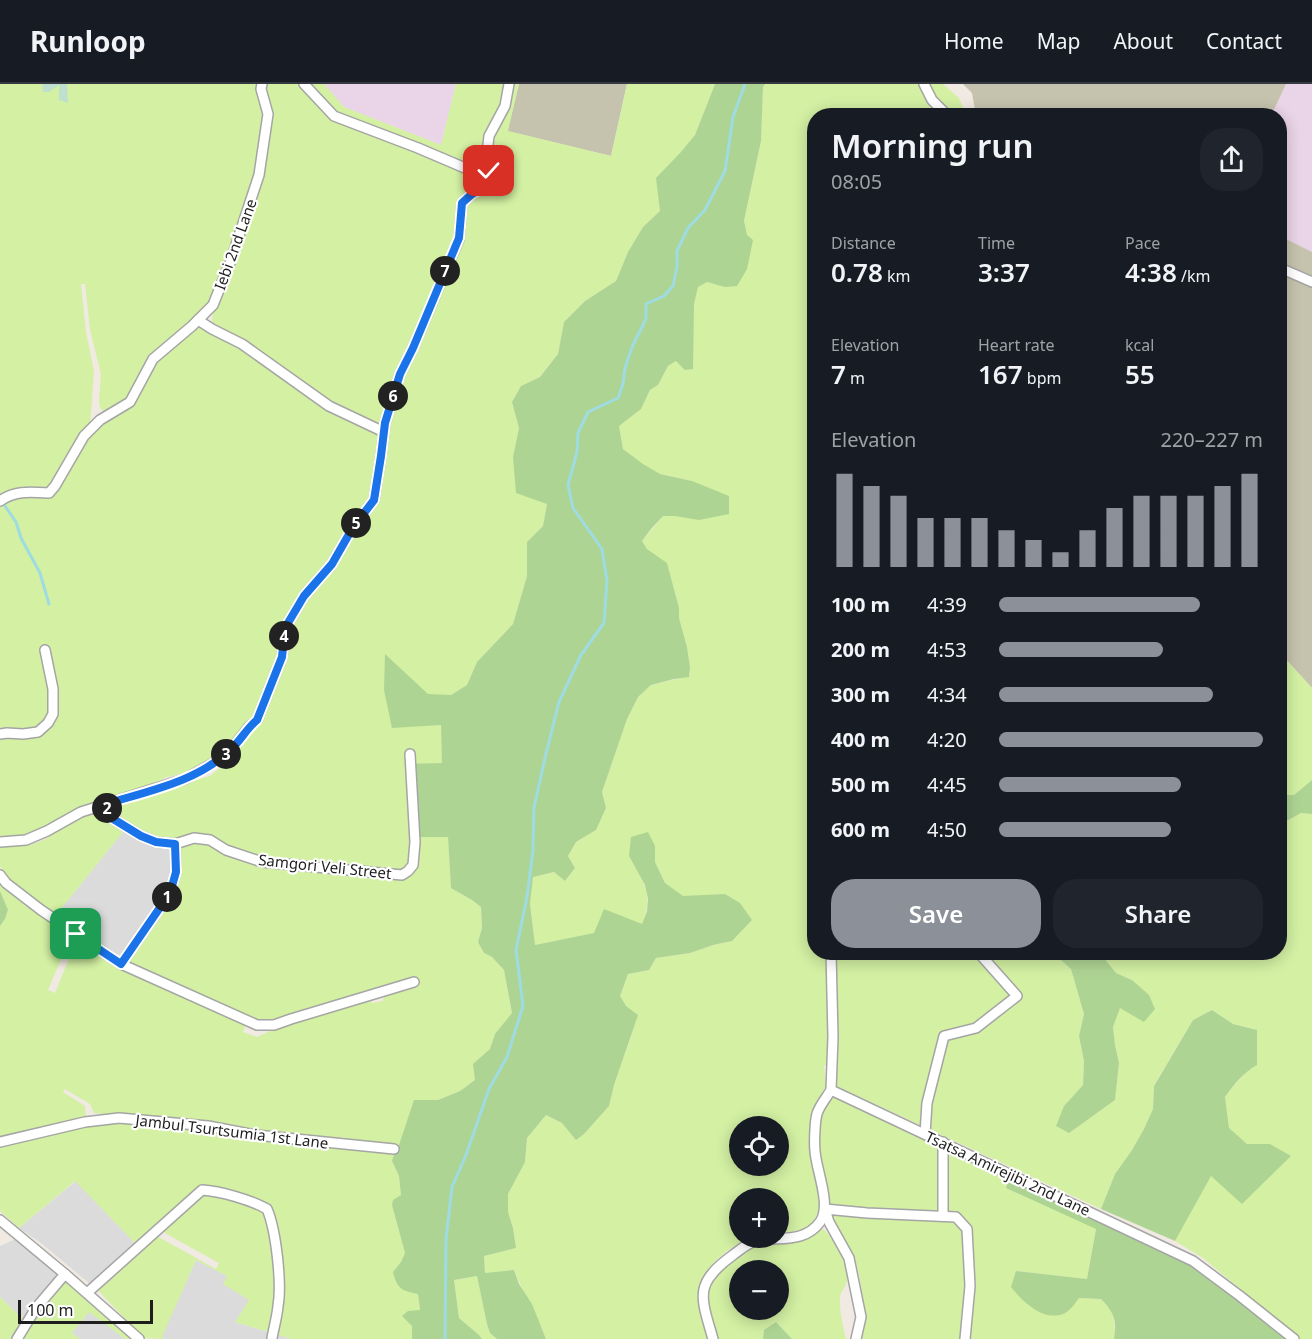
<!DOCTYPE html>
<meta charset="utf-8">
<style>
:root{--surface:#171b24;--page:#20242c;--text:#f1f3f6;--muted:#9ea1a6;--line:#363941;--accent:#8c9099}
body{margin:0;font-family:"Noto Sans",sans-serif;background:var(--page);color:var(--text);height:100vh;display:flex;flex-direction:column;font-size:22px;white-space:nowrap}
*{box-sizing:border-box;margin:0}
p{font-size:20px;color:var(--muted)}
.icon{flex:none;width:33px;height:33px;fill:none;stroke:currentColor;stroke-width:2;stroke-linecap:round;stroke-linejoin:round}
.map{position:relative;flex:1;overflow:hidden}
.side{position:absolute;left:807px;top:24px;width:480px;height:852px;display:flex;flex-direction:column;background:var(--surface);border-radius:24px;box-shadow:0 3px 15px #0003}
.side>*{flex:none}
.controls{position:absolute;left:729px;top:1032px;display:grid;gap:12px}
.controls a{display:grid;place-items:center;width:60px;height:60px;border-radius:50%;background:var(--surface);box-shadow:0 3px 15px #0003;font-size:30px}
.scale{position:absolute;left:18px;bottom:15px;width:135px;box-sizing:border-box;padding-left:6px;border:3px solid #1e1e1e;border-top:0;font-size:16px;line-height:21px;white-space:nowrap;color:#1e1e1e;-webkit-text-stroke:4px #fff;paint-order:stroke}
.pin{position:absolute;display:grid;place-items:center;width:51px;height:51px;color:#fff;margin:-26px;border-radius:12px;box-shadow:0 3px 9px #0006}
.km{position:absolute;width:30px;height:30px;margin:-15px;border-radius:50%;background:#222;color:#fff;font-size:16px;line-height:30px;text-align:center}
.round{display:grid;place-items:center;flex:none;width:63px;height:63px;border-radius:24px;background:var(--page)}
.headline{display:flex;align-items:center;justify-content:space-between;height:102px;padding:0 24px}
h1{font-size:33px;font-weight:600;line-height:45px}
.metrics{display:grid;grid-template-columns:repeat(3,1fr);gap:9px;height:102px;padding:6px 24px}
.metrics div{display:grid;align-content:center}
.metrics b{font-size:26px;font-weight:600}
.metrics small{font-size:16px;font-weight:400}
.metrics p{font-size:16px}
.chart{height:168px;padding:12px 24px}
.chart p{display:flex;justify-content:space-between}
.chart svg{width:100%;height:108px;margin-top:6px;stroke:var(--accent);stroke-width:6}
.action{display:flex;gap:12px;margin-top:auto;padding:12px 24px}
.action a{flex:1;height:69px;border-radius:24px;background:var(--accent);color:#fff;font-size:24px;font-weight:600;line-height:69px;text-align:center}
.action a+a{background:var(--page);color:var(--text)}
ul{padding:0 24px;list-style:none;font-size:20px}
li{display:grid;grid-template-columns:96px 72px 1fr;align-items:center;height:45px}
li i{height:15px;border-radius:8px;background:var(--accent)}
header{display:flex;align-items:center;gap:36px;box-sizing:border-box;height:84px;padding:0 30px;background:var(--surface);border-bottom:2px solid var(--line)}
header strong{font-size:28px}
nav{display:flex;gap:33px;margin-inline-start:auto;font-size:21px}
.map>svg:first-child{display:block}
</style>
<header>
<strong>Runloop</strong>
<nav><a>Home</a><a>Map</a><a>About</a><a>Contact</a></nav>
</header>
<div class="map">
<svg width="1312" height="1255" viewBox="0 0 1312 1255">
<rect width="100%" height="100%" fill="#f0eae2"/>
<g fill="#dcdbdb">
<path d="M123,748L144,760L158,761L172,764L174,790L167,809L125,866L119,871L110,867L56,831Z"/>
<path d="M76,1097L135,1159L90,1200L41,1159L19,1144Z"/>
<path d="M16,1155L60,1192L25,1237L0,1213V1162Z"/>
<path d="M196,1176L228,1192L224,1200L250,1216L235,1238L292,1255H165L161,1253Z"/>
<path d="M89,1227L125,1255H80L72,1249Z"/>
</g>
<g fill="#ead4e8">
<path d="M324,0H456L441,61L344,23Z"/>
<path d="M1286,0H1312V168L1280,152V32H1271Z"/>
</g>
<g fill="#c5c2ad">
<path d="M519,0H627L611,72L507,47Z"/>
<path d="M963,0H1286L1271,32L976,31L972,9Z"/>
<path d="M1280,152L1312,168V604L1280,569Z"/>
</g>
<g fill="#d3f0a3" fill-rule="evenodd">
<path d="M0,0H42L44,8L59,0L67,19V0H258L256,7L260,10L265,30L256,90L229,174L210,220L151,274L141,286L132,306L121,320L110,328H104L100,324L99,317L101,290L90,246L85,200H81L86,248L94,287L90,342L48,405L0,415Z"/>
<path d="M266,0H301L330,34L464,87L483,89L485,93L480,101L469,108L456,150L430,219L409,258L381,337V345L328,319L213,243L212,237L214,223L259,103Z"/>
<path d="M309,0H324L344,23L441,61L456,0H519L508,47L611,72L627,0H715L695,51L680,69L660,127L643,143L628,168L616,197L585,217L564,238L558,270L540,293L521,302L512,318L519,344L513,373L547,420L543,442L527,458V492L513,540L477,578L467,601L451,611H428L385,571L441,641L443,680H408C409,703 419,770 405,787H395L337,780L306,779L253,771L197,752L173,755H159L141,749L115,730L112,722L210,692L230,676L239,658L259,639L288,568L290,543L299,527L332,486L348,456L376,418L386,371L387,341L403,292L465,148V127L472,115L486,108L494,98L495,81L465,78L335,29Z"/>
<path d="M765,0H943L959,14L966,31L814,32V646L813,653L814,672V868L828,869L829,982L824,981L826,1001L813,1027L811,1037L810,1065L820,1111V1123L811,1143L802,1149L779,1152L778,1114H740V1154H750C729,1163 702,1183 698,1208C696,1221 705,1242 708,1255H546C538,1231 523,1210 514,1186L485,1190L484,1172L516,1164L513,1144L508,1128V1110L525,1078L527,1054L546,1031L562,1039L577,1055L584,1050L609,1022L614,1001L632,949L625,922L620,912L628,890L649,886L656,874L690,869L713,861L732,857L752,836L725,810L682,813L665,799L655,778V762L629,772C644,799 654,809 642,840L535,861L530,820L533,793L555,788L565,797L575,784L568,772L576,758L596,746L606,724L602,708L627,635L638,613L651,601L689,592L690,583L687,563L679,534V524L667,480L647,465L642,457L663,432H675L692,397L660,390L642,380L623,365L619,342L641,325L650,306L658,301L668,282L676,277L693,235L694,220L697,203L707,198L714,200L746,151L744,138L761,57L763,3ZM740,1042H778V1082H740Z"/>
<path d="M201,243L230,258L379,351L372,412L330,477L301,511L255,632L240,646L227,664L191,687L164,694L134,708L56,738L30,751L9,755L0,752V654H33L43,648L36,646L0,647V421L10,415L27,411L47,414L58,408L68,386L84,360L96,344L132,321L154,279L193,245Z"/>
<path d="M1280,569L1312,604V696L1294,711H1280Z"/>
<path d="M95,727H101L123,748L56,831L11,799L0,782V763L7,761L27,762L44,756L73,737Z"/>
<path d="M1301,729L1312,730V1255H1300L1203,1174L1175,1157L1211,1091L1270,1060H1247L1229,1045L1225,1013C1235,1000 1243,989 1257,980V946L1233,940L1212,926L1193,936L1154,1001L1153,1025L1144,1045L1132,1066L1115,1090L1101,1125L836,1002V941L833,869H1053L1071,885L1084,930L1079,952L1084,977L1083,1001L1064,1022L1057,1042L1069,1048L1115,1016L1119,979L1115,961L1113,943L1120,923L1132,896L1116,889L1100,869L1280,868V739L1281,740Z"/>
<path d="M419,753H448L451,804L472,816L481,823L482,844L478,858L484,869L492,873L504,886L512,930L495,950L491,965L474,980L475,996L460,1007L438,1016L398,1063L352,1059L344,1053L323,1056L94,1029L90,1020L65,1005L63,1008L85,1022L86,1035L0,1053V842L5,835L8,827L0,807V800L28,823L72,850L48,906L55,909L77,855L246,939L243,948L257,953L286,940L369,915L372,919L383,917L385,909L269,937L255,936L126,878L172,809L179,767C192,750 210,761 225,769L409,794L416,782Z"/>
<path d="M832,1011L1009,1093L1007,1104L1096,1144L1087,1195L1016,1187L1067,1228L1079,1214L1101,1215L1113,1229L1115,1248L1114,1255H860L865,1233L861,1200L855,1175L830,1133L818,1063L820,1032Z"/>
<path d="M121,1037L395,1067L392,1077L399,1092L401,1111L392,1121L405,1169L401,1178L393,1188L418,1210L420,1227L412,1242V1255H292L235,1238L249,1216L223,1200L227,1192L196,1176L162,1253L165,1255L143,1254L97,1205L155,1151L216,1185L219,1179L165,1149L163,1146L204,1110L250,1122L251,1114L201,1102L135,1159L75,1097L19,1144L0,1127V1060L88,1041Z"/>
<path d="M820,1143C833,1150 852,1186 846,1200C844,1205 841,1207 840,1213C839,1226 843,1243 846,1255H792L776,1238L764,1246L763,1255H715L706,1211L713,1192L752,1160ZM740,1186H778V1226H740Z"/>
<path d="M477,1192L487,1240L490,1249L497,1255H482L479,1251L459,1234L454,1196Z"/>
<path d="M66,1197L132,1255H125L89,1228L72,1249L80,1255H20L42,1224Z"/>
<path d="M0,1213L25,1237L12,1255H0Z"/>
</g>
<g fill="#aed493">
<path d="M715,0H765L763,3L761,57L744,137L747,151L753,156L747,185L737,202L725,203L707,198L698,203L694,220L693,285L685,286L676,277L668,282L658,301L650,306L641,325L619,342L623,365L643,380L660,390L692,397L729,412V430L699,436L675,432H663L651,445L642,457L647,465L667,479L679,524V534L687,563L690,583L689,593L674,595L651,601L638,613L627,635L602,708L606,724L596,746L576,758L568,772L575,784L565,797L554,788L533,793L530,820L535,861L594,849L604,825L642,840L647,827L648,815L645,801L629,772L631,753L648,748L655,762V778L665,799L683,812L725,810L740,819L752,836L732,857L713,861L690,869L656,874L649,886L628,890L620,912L626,922L638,931L614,1001L609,1022L584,1050L576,1056L562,1039L546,1031L527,1054L525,1078L508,1110V1128L513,1144L516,1164L484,1172L485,1189L514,1186L519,1200L532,1220L546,1255H497L490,1249L487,1240L477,1192L454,1196L459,1234L479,1251L482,1255H412V1242L402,1232L408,1227L420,1226L418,1210C401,1207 397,1204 393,1188L401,1178L405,1169L392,1121L393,1116L401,1111L399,1092L392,1077L395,1067L399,1061L414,1016H438L460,1007L475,996L473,980L490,965L495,950L512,929L504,886L492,873L484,869L478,858L482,844L481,823L472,816L451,804L448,753H419L407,680L442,679L441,641L392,644L384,606L385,570L428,610L451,611L467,601L477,578L513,540L527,492V458L543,442L547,420L516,409L513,373L519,344L512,318L521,302L540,293L558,270L564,238L585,217L616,197L628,168L643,143L660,127L656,94L680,69L695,51Z"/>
<path d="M1312,696V730L1301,729L1281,740L1280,739V711H1294Z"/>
<path d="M0,807L8,826L5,835L0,842Z"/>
<path d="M1053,869H1100L1116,889L1132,896L1149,911L1155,925L1144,938L1120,924L1113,943L1115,961L1119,979L1115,1016L1069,1049L1056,1042L1064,1022L1083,1001L1084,977L1079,952L1084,930L1071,885Z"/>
<path d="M1212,926L1233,940L1257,946V981C1243,989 1235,999 1225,1013L1229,1044L1247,1060H1270L1291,1072L1242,1120L1211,1092L1175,1157L1101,1125L1115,1090L1132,1066L1144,1045L1153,1025L1154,1002L1193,936Z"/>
<path d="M1009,1093L1192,1180L1287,1255H1114C1117,1235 1114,1229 1101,1215L1079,1214C1075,1219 1071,1226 1065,1229C1045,1239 1023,1218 1011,1203L1016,1187L1087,1195L1096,1145L1006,1104Z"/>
<path d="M776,1238L792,1255H763L764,1246Z"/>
</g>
<path fill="#bee0cc" d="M42,0H67L68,19L59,16V1L49,8H43Z"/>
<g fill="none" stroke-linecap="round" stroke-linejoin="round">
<g stroke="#9edce2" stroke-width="3">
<path d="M5,422L16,438L21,454L40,489L49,520"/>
<path d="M1153,868L1159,872"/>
<path d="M445,1255L446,1155L452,1103L466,1071L489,1005L507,973L523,922L516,866L527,813L533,766L534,724L545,674L559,618L581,571L604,539L607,497L602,465L573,424L568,401L577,368L578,349L588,328L618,314L623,300L625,284L632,263L646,235V220L664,212L673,202L677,183V167L688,144L705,126L725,87L733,33L745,0"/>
</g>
<defs>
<g id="minor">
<path d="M304,0L334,32L418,64L465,84L489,87"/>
<path d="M924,0L932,16L948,32"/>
<path d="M1280,184L1312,198"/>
<path d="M198,236L212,245L242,260L329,322L384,348"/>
<path d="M0,417C15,406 31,408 49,409L55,402L84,352L100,336L130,318L153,275L192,242L213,221L231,176L259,91L268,30L261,5L262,0"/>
<path d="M0,650L7,649L23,650L38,648L48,639L53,630V605L45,566"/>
<path d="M106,720L110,733L141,752L156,758L175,760L194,754L210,756L226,766L262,778L402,791L408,787L413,781L415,758L410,670"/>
<path d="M0,758L26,756L47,747L81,728L185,695L212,680L230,667L249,643L257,636L282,573L285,544L304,512L332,480L352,445L374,416L381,372L385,339L400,290L413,264L459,155L462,119L472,110L484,103L489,87L487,69L489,52L505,22L509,0"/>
<path d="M0,791L6,799L41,826L121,880L257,941H274L291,935L414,898"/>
<path d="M831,868L833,953L831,1006L1193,1177L1240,1212L1294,1255"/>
<path d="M121,880L170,809L176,788L175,760"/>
<path d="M925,1050L927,1019L944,952L976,944L1017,912L978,868"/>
<path d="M0,1058L85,1038L119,1034L208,1042L256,1051L394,1065"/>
<path d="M943,1132V1058"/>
<path d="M0,1136L65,1190L139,1255"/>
<path d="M87,1209L202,1106C220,1107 251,1116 267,1125C276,1146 282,1199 278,1222C277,1233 274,1243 272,1254"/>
<path d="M17,1255L36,1224L65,1190"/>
<path d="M713,1255C701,1213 693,1200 733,1171C740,1166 747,1159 756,1157C778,1152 804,1160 820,1138C832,1121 816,1086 815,1067C814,1059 815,1036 817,1030C819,1022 827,1013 831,1006"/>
<path d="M856,1255L861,1233L849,1174L829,1138L825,1125L867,1129L956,1133L967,1145L970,1202L965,1255"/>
</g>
</defs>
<use href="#minor" stroke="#a5a5a5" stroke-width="12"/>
<use href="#minor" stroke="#fff" stroke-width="9"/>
</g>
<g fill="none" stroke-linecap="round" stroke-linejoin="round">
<defs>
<path id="route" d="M76,850L121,880L170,809L176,788L175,760L156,758L141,752L110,733L106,720C148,707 196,698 229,667C240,658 246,645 257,636L282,573L285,544L304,512L332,480L352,445L374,416L381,372L385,339L400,290L413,264L459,154L462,119L472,110L484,103L489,87"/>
</defs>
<use href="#route" stroke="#fff" stroke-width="12"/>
<use href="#route" stroke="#1a73e8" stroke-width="8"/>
</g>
<g text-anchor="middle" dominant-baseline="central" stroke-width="4.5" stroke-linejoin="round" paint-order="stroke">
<g font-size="15" fill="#1e1e1e" stroke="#fff">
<text transform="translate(235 160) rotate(-70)">Iebi 2nd Lane</text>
<text transform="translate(325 782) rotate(6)">Samgori Veli Street</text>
<text transform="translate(232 1047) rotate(7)">Jambul Tsurtsumia 1st Lane</text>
<text transform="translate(1008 1089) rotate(25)">Tsatsa Amirejibi 2nd Lane</text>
</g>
</g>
</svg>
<div class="controls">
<a><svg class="icon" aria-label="locate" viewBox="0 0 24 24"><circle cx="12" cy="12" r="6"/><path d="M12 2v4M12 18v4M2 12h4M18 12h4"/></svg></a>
<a>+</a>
<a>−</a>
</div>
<div class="scale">100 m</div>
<div class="pin" style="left:76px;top:850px;background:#1e9e55"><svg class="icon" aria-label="arrive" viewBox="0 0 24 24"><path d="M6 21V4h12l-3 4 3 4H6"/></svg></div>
<div class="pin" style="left:489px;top:87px;background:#d93025"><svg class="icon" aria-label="check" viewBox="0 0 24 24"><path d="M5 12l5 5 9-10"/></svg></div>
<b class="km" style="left:167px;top:813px">1</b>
<b class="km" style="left:107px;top:724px">2</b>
<b class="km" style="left:226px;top:670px">3</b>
<b class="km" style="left:284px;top:552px">4</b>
<b class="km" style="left:356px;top:439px">5</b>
<b class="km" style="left:393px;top:312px">6</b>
<b class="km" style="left:445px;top:187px">7</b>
<section class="side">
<div class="headline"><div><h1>Morning run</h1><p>08:05</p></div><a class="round"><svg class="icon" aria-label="share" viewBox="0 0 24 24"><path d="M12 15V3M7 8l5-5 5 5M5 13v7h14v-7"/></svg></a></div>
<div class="metrics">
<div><p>Distance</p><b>0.78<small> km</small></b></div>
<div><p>Time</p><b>3:37</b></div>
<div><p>Pace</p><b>4:38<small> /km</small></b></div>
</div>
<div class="metrics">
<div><p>Elevation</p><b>7<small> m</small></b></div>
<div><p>Heart rate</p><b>167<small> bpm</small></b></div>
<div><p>kcal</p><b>55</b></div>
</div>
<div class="chart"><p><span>Elevation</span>220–227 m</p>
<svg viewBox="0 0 160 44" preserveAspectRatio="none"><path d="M5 44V6M15 44V11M25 44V15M35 44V24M45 44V24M55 44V24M65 44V29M75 44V33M85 44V38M95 44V29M105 44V20M115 44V15M125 44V15M135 44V15M145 44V11M155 44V6"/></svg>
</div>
<ul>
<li><b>100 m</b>4:39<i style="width:76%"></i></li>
<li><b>200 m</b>4:53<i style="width:62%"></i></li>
<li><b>300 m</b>4:34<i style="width:81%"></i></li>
<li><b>400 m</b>4:20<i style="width:100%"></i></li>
<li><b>500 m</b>4:45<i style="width:69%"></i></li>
<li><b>600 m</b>4:50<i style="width:65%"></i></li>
</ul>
<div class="action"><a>Save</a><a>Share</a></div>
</section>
</div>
